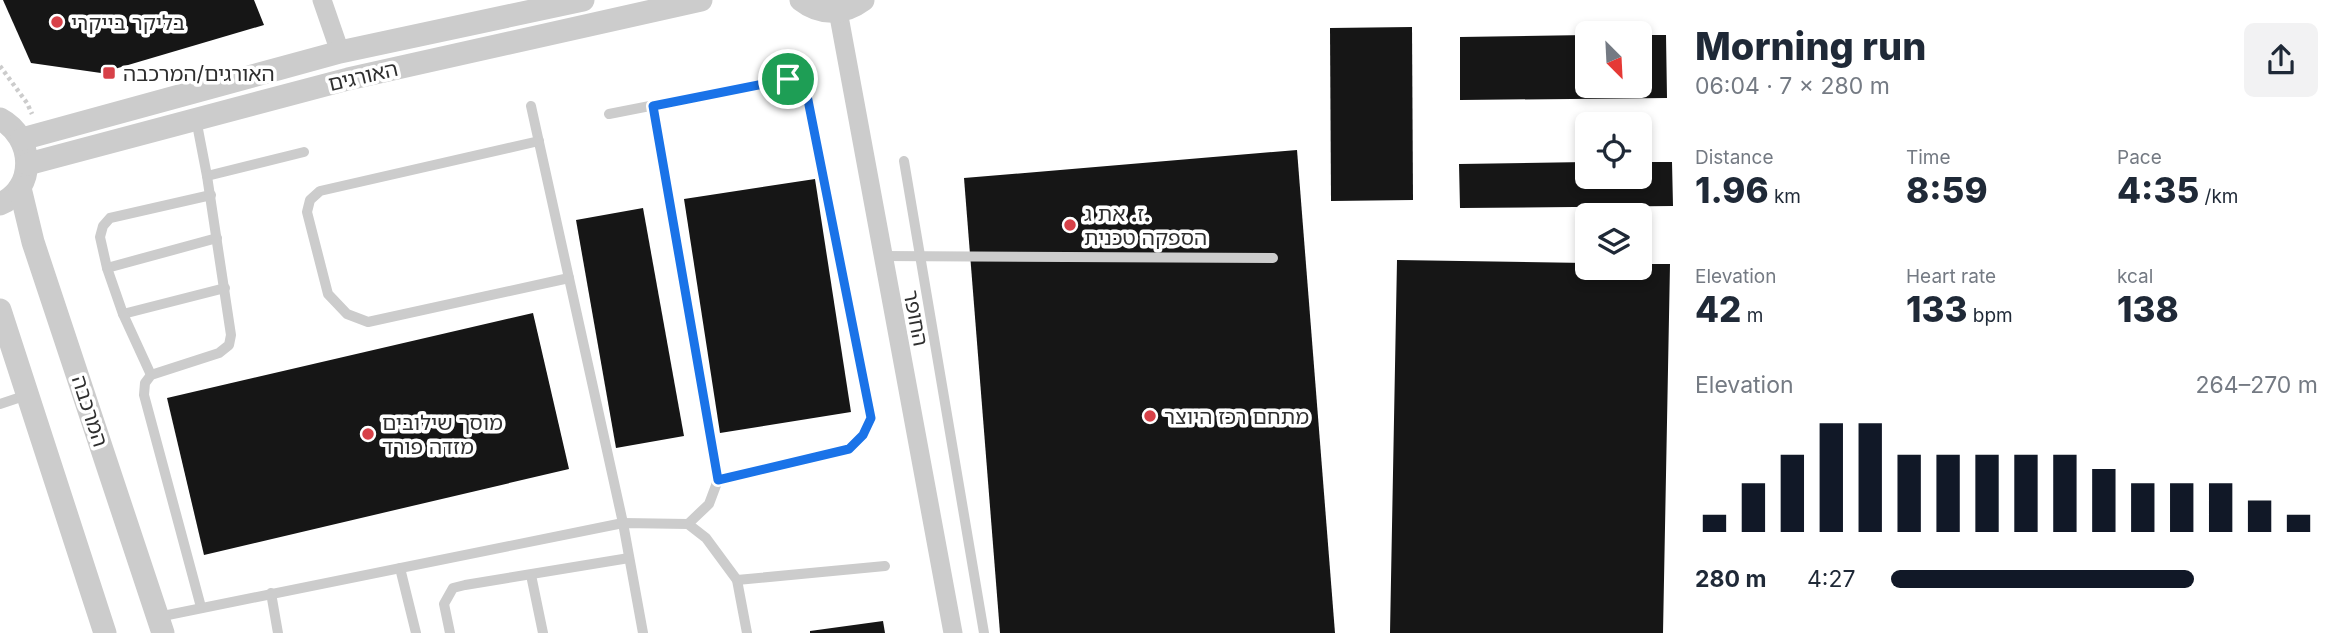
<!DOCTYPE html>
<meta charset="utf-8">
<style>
:root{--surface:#fff;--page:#f2f2f3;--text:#1f2937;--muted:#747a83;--accent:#111827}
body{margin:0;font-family:Inter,"Noto Sans Hebrew",sans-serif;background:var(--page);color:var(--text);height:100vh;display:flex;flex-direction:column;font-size:26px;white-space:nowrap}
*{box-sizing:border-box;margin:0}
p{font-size:23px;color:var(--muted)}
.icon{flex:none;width:38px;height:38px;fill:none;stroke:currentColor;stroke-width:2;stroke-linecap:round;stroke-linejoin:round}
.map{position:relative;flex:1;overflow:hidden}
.panel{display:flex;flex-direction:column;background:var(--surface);width:665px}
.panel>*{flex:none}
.needle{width:46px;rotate:156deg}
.fabs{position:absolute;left:1575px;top:21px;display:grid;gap:14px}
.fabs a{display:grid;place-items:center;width:77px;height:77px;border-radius:10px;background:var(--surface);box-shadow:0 4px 10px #0003;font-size:35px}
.pin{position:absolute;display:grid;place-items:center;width:60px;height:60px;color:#fff;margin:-30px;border:4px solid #fff;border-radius:50%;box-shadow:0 2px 7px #0007}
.round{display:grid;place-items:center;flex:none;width:74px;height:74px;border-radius:10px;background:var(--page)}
.headline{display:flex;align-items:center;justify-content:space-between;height:119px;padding:0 21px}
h1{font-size:38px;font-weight:800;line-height:52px}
.metrics{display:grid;grid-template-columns:repeat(3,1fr);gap:10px;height:119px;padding:7px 21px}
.metrics div{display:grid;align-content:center}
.metrics b{font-size:35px;font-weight:800}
.metrics small{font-size:19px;font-weight:400}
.metrics p{font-size:19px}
.chart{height:196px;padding:14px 21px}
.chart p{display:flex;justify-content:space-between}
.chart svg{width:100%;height:126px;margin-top:7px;stroke:var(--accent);stroke-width:6}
ul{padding:0 21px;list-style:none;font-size:23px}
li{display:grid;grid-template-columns:112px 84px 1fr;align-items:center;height:52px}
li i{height:18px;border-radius:9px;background:var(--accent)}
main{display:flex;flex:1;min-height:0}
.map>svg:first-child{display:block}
</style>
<main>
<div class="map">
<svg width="1674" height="633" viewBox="0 0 1674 633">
<rect width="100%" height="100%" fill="#fff"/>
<g fill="#161616">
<path d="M3,0H254L264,25L101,73L31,63Z"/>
<path d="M1412,27L1413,200L1331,201L1330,28Z"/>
<path d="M1587,35V86H1640V35H1666L1667,98L1460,100V37Z"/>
<path d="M1297,150L1335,633H1000L964,178Z"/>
<path d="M1587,162V177H1640V162H1672L1673,206L1460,208L1459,164Z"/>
<path d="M815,179L851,412L720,433L684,199Z"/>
<path d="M643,208L684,436L616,448L576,220Z"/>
<path d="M1397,260L1587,263V268H1640V264H1670L1663,633H1390Z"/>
<path d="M533,313L569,469L204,555L167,398Z"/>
<path d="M883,621L885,633H810V631Z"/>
</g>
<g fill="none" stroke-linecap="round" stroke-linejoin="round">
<path stroke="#ccc" stroke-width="4.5" stroke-dasharray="3.5 3.5" stroke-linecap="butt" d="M0,66L27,103L32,114"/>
<g stroke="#ccc" stroke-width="10">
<path d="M531,106L623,523L643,633"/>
<path d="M609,114L788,79L798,82L806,90L871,418L863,435L849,448L718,480"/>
<path d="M196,119L207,176"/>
<path d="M539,141L320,191L310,200L307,212L328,294L347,314L368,322L569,278"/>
<path d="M904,161L984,633"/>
<path d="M882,256L1273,258"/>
<path d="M107,268L217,238"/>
<path d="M123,314L225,288"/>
<path d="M151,375L123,314L107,268L100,237L103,226L110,218L211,195"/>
<path d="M0,404L27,395"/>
<path d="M688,524L706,538L737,580L747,633"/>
<path d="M400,568L416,633"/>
<path d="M531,575L543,633"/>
<path d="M737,580L885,566"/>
<path d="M271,593L278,633"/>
<path d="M201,607L144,395L145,383L151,375L219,353L229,345L231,335L207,176L304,152"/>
<path d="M158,617L623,523L688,524L709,504L718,480L653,106"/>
<path d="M450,633L444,604L453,588L465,585L629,558"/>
</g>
<g stroke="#ccc" stroke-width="19">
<path d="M322,0L340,52"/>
<path d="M838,11L953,633"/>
</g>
<g stroke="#ccc" stroke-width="23">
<path d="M801,0C820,15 843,15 863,0"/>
<path d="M0,119C34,137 37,188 0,204"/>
<path d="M22,139L340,52L583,0"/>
<path d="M28,164L348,79L701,0"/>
<path d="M20,188L33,242L163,633"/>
<path d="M0,310L105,633"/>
</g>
</g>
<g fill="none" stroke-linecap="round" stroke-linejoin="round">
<defs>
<path id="route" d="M788,79L798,82L806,90L871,418L863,435L849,449L718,480L653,106Z"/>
</defs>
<use href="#route" stroke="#fff" stroke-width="14"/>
<use href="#route" stroke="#1a73e8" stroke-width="9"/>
</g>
<g fill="#d74148" stroke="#fff" stroke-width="2.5">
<circle cx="57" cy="22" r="7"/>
<rect x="102" y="66" width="14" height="14" rx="3.5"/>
<circle cx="1070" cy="225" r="7"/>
<circle cx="1150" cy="416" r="7"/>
<circle cx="368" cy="434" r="7"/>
</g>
<g text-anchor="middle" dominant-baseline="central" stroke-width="7" stroke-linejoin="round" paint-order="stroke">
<g font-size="21" fill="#2f2f2f" stroke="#fff" text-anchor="start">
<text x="71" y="22">בליקר בייקרי</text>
<text x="123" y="73">האורגים/המרכבה</text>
<text x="1084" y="213">ז. את ג.<tspan x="1084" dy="24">הספקה טכנית</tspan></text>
<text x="1164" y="416">מתחם רכז היוצר</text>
<text x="382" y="422">מוסך שילובים<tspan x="382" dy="24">מזדה פורד</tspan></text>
</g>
<g font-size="21" fill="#2f2f2f" stroke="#fff">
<text transform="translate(363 76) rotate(-13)">האורגים</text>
<text transform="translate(916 318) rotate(79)">החופר</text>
<text transform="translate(90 411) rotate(72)">המרכבה</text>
</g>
</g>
</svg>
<div class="fabs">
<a><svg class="needle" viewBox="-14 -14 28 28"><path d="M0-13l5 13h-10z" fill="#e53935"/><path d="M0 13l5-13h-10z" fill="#747a83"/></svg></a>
<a><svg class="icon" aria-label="locate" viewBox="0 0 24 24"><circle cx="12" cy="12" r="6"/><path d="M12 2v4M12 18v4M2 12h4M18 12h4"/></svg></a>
<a><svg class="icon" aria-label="layers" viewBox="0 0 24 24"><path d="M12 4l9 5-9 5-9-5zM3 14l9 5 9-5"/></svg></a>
</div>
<div class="pin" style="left:788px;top:79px;background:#1e9e55"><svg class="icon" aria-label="arrive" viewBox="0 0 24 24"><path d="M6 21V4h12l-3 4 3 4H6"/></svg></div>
</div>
<section class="panel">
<div class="headline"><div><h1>Morning run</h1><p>06:04 · 7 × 280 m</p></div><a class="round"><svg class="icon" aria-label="share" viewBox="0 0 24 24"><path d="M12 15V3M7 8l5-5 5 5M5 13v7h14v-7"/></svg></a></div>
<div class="metrics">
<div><p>Distance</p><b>1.96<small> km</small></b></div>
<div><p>Time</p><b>8:59</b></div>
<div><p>Pace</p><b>4:35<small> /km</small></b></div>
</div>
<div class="metrics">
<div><p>Elevation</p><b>42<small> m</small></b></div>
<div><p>Heart rate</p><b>133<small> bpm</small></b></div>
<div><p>kcal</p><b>138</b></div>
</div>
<div class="chart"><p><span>Elevation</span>264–270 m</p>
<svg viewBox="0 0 160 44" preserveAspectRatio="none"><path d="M5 44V38M15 44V27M25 44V17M35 44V6M45 44V6M55 44V17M65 44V17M75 44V17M85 44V17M95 44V17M105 44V22M115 44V27M125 44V27M135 44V27M145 44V33M155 44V38"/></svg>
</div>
<ul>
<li><b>280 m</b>4:27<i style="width:71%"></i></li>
</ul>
</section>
</main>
